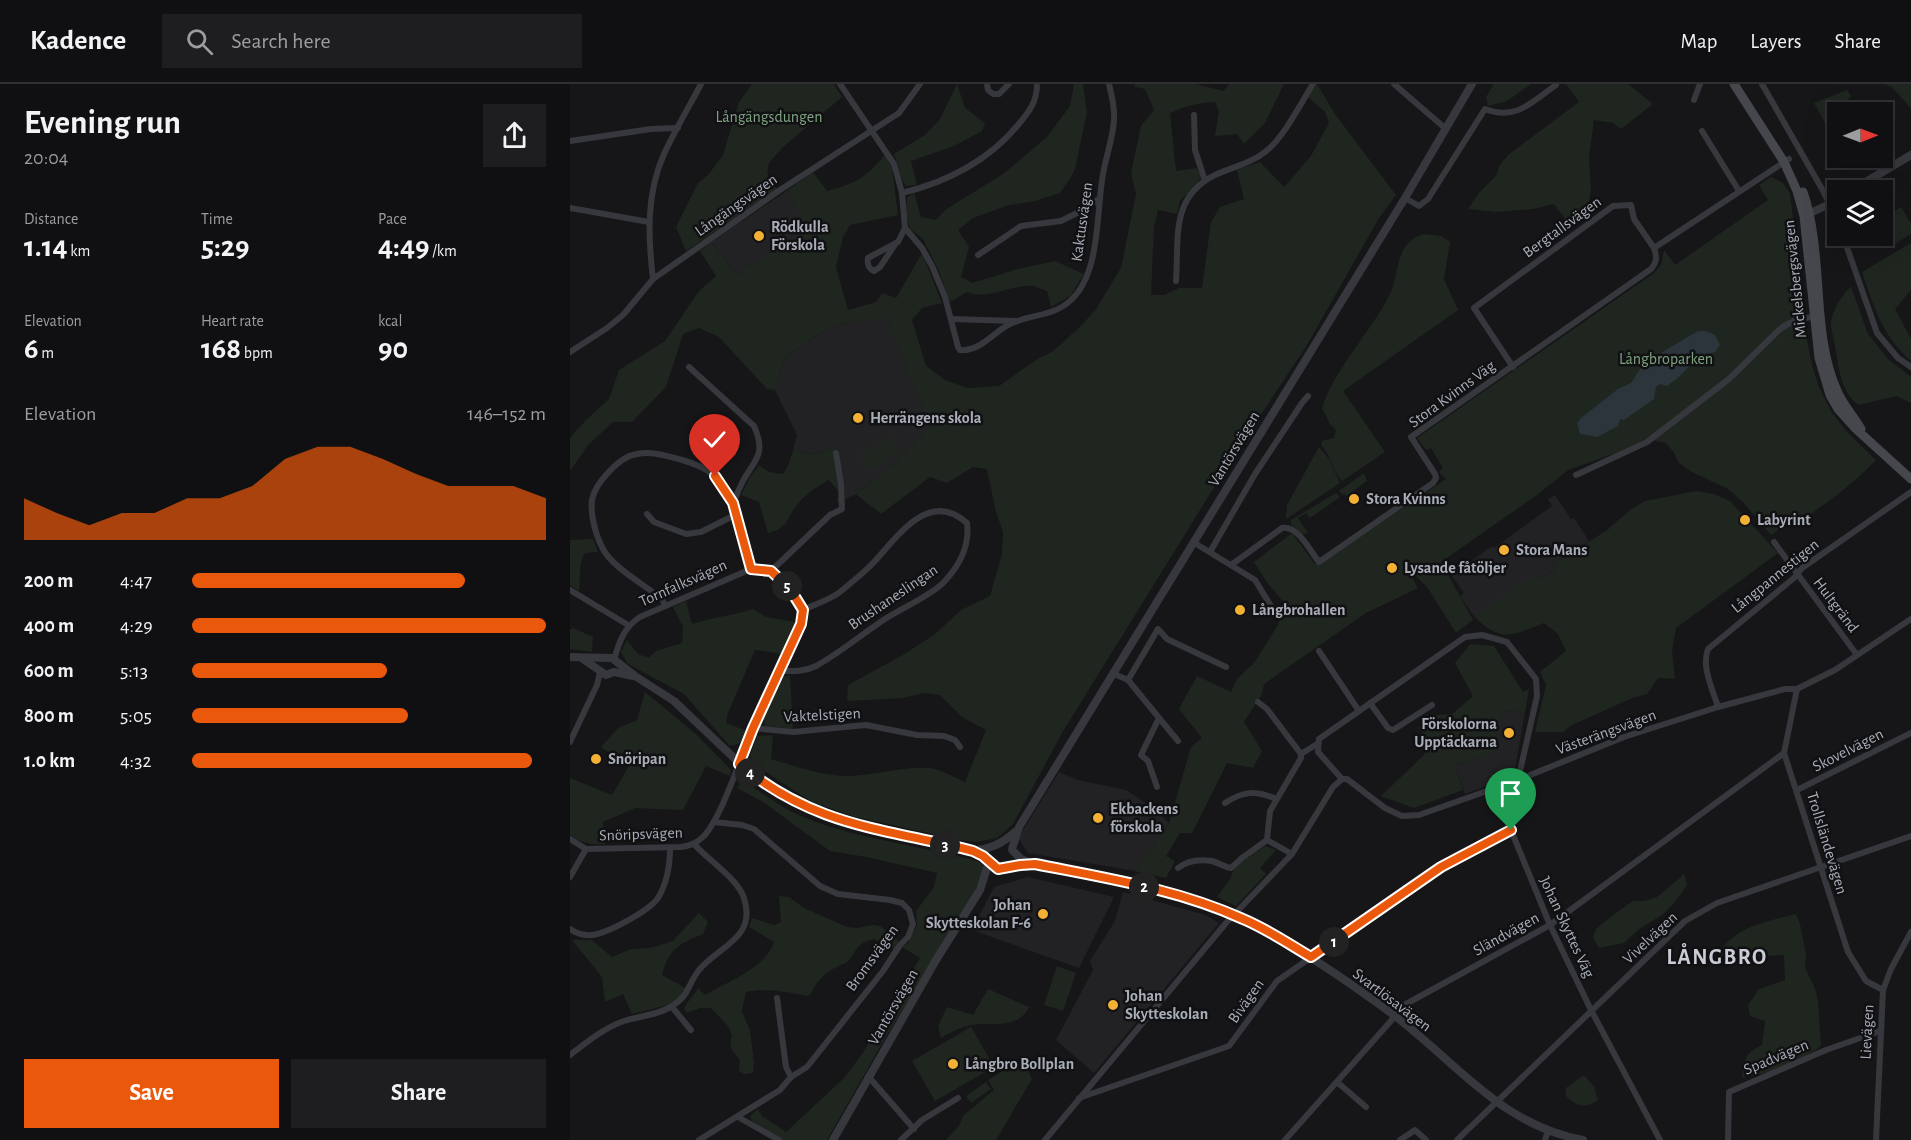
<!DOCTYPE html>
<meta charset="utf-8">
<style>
:root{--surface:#101012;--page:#1e1e20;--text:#f1f3f6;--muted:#9c9d9f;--line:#303032;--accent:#ea580c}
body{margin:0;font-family:"Alegreya Sans",sans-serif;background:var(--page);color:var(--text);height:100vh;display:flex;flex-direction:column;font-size:22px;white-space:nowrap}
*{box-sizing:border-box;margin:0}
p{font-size:20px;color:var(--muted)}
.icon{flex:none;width:33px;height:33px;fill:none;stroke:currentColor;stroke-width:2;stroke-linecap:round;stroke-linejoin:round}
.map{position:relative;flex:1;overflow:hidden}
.panel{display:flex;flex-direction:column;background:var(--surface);width:570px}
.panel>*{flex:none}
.needle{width:39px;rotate:89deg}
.fabs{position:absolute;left:1257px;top:18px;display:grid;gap:12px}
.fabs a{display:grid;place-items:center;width:66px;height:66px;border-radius:0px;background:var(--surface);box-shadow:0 6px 24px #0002,0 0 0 2px var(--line);font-size:30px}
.pin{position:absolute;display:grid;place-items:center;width:51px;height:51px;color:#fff;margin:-62px -26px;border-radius:50% 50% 50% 0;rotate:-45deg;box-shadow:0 0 6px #0007}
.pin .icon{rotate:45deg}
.km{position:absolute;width:30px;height:30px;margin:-15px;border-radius:50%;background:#222;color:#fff;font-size:16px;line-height:30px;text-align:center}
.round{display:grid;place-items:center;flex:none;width:63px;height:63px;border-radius:0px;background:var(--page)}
.headline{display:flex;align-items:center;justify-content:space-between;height:102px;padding:0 24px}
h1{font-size:33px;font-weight:600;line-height:45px}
.stats{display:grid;grid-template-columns:repeat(3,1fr);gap:9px;height:102px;padding:6px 24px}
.stats div{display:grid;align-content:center}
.stats b{font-size:30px;font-weight:600}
.stats small{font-size:16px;font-weight:400}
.stats p{font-size:16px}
.chart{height:168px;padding:12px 24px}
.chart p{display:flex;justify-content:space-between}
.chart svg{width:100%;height:108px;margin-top:6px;fill:var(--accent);opacity:.7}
.action{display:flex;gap:12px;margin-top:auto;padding:12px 24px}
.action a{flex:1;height:69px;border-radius:0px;background:var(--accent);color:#fff;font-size:24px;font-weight:600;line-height:69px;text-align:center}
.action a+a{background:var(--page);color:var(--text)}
ul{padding:0 24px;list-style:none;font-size:20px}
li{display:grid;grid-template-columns:96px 72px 1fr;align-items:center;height:45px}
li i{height:15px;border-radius:8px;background:var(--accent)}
header{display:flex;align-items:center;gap:36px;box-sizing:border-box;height:84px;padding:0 30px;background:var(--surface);border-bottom:2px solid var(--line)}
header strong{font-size:28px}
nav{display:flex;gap:33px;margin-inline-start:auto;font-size:21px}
.search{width:420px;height:54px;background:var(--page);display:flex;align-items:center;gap:15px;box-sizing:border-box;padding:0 21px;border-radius:0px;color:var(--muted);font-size:22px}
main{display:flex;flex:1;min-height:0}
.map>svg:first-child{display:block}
</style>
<header>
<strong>Kadence</strong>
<div class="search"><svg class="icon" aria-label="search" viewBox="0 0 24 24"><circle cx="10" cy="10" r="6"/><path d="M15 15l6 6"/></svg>Search here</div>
<nav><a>Map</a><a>Layers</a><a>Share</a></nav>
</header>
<main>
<section class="panel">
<div class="headline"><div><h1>Evening run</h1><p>20:04</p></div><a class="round"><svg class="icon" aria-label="share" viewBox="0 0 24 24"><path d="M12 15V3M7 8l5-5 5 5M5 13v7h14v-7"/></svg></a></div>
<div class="stats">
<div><p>Distance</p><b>1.14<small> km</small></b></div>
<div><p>Time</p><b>5:29</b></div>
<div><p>Pace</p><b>4:49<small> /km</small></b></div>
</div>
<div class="stats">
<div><p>Elevation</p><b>6<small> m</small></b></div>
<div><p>Heart rate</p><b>168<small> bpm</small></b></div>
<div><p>kcal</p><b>90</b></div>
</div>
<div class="chart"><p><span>Elevation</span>146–152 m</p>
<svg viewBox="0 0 160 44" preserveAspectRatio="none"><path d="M0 44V27L10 33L20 38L30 33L40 33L50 27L60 27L70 22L80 11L90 6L100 6L110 11L120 17L130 22L140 22L150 22L160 27V44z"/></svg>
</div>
<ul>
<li><b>200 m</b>4:47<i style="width:77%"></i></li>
<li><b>400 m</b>4:29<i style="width:100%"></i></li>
<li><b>600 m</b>5:13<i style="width:55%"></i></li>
<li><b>800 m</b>5:05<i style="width:61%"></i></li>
<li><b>1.0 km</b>4:32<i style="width:96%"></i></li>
</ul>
<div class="action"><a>Save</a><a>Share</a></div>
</section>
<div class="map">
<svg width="1341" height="1056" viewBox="0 0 1341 1056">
<rect width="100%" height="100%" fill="#161618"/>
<g fill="#222225">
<path d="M218,106L237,145L167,191L141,158Z"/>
<path d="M317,234L360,343L323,380L286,410L267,419L269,408L262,363L247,370L223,367L227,351L205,306L215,274L239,256L264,242L278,238Z"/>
<path d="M985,411L1001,435L1004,434L1019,457L986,478L982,488L904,532L890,512L894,509L877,485L886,479L890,485L922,462L924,464L982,422L978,415Z"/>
<path d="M932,626L955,629L945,685L941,693L895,710L885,681L922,669Z"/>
<path d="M489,688L508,696L556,706L583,724L599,739L565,787L458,769L448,754Z"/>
<path d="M458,793L544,813L509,884L402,846L424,803Z"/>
<path d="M553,808L635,831L649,839L524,989L486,956L523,886L520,877L545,837Z"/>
</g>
<g fill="#1e261f">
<path d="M182,0H264L272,13L212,64L199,79L197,90L207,105L116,167L106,143L128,99L138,91L153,71L169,18Z"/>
<path d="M387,0L395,24L415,39L412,47L384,62L341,77L347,101L336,102C329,94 329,81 324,70L355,51L370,35Z"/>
<path d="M504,0H513L517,28L505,85L500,95L490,109L465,117L439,121L403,134L388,146L399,163L391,193L402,199L448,185L485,177L514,190L500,212L481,223L477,207C472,205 467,203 463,202C441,200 418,217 397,208L380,218L368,185L353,155L340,145L336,130L337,114L344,109L351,133L366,136L375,126L433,90L477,53L500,22Z"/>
<path d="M565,0H625L654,7L659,0H714L695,39L674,60L667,50L645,52L649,27L645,18C633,18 609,23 600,30L606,87L627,84L630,92L629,97L610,117L607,130L588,126L584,143L581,211H594L609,204H632L641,138L650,123L674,115L667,86L690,78L714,103L741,72L759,39L755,28L738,13L747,0L765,30L826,111L809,134L737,261L661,376L492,649L443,740L427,754L407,758L390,756L286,733L242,718L182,679L180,671L187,652L203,651L201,675C225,682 252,692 278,692C302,692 343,680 365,685C373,687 386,694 395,698L416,646L392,633L370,611L355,609L332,614L277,617L278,601L331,572L364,551L391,526L420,512L432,470L433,448L426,428L417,385L403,383L377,399L360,393L311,430L286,410L323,380L360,343L317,235L278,238L264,242L239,256L215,274L205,306L197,305L149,253L129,244L113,250L96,303L62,338H43L19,360L0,387V354L16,336L39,315L49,286L95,257L129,207L146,192L130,167L141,158L167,191L236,145L218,106L243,88L257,107C287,99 295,94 315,71L322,84L328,131L280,141L273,153L266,183L278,226L306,218L312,209L326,214L352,169L372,219L352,224L342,236L356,282L375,296L398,304L429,302L469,274L482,268L511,242L526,225L551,184L566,110L561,89L571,42L584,26L575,5L565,3Z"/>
<path d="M924,0H961L937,17L918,22L916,13Z"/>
<path d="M996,0H1058L1083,20L1051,45L1043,39L1024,36L1019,73L1021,105L1019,117L1012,127L1009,136L998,139L984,120L963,125L926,128L898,125L909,109L926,92L929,82L938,71L1009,18Z"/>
<path d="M1314,0H1341V25L1322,3Z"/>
<path d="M1277,6L1281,12L1269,25L1271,28H1268L1267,68L1264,63L1263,53L1244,19Z"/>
<path d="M1201,93L1213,99L1220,110L1224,142V192L1242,281L1249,303L1261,327L1277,348L1306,376C1283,400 1255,421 1227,439L1223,436L1201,451L1173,418L1158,405L1120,387L1109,379L1104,369L1096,359L1075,355L1049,368L998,386L967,411L871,478L903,536L886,549L857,503L835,482L848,504L796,529L694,600L692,610L674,638L692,667L683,684L657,679L622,749H610L596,772L605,777L596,794L565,787L599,739L621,663L632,654L609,625L627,592L661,608L667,595L684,579L708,541L713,522L719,525L696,497L684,478L722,449L744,479L749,481L876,395L869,388L873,384L861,364L856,366L847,354L1084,189L1091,181L1094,166L1105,181L1198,116L1189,101Z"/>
<path d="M1331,123L1341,140V150L1321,162L1313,148V134Z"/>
<path d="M854,150L871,152L880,158L874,195L888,226L773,307L815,368L772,397C762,386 761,371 751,361L752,357L764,354L766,346L760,340L752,324C764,286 799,250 818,214C831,191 823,158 854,150Z"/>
<path d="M1341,159V206L1325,225L1341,255V277C1311,250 1305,225 1292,188Z"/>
<path d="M1281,203L1298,250L1318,275L1341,293V319L1327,312L1288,321C1270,306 1269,284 1265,262C1264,255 1261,246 1261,239C1262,227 1272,210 1281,203Z"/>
<path d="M320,352L330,368L300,387L290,371Z"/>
<path d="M262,363L266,374L269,408L259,396C247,403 236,409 228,420C215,434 221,443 198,449L189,418L171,411L180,393L189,381L199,388L213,390L218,382L223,367L247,370Z"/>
<path d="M749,363L759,375L770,399L716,435L717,421Z"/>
<path d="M794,389L797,397L776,412L774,410L773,411L769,407Z"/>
<path d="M1126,407L1144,410L1160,417L1208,469L1106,544L1102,567L1105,595L1088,594L1077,610L1062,614L1000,642L994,648H965L976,601L970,588L996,567L988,550L974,539C942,551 931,560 904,532L964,492L972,494L982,488L986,478L1036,447L1060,426L1075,417Z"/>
<path d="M766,409L770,413L740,434L736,429L728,434L738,449L732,450L721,440V436Z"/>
<path d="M23,455L28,468L15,469C8,480 11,493 9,507L0,501V456Z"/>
<path d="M116,517L122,540C142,533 162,532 183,525L196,533L226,538L213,570L185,566L158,629L156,639L177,647C173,657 171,662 159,661L114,610L58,580L51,568L57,556L68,570L79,574L86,567L112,559L113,543L103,523Z"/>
<path d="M3,544L23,553L22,568L0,565V546Z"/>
<path d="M900,560L924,562L953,608L959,605L955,629L932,626L923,669L885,681L893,706L844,724L811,712L854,671L860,660L848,643L857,642L867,631L882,630L903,612L885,579Z"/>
<path d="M220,591L223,645L195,642L193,635L214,592Z"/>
<path d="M75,608L127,651L161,686L160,692L136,682L113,726L65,724L33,738L35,760C21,761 12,759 0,751V694L42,711L59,682L31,663L48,644L67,636Z"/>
<path d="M171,698H175C191,708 206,720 222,728C282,756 350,760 413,779L414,791L407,804L317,951L257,1056H213L182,1037L180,1032L188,1025L192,1032L216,1048L275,993L294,967L350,874L332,863L339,858L343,849L347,841L346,827L364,803L367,789L296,773L260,767L193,718L167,704Z"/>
<path d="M695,762L706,766L690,784L696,790L666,822L647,813L660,795L665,783Z"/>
<path d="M1114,790L1117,801L1105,818L1092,831L1069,845L1054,859L1029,864L1023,854L1026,845L1042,832L1063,817H1074L1087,813Z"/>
<path d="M209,812L219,813L234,824L277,843L287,844L303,841L310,842L329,857L324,866L304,855C283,860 289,867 276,879C275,879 268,882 267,883C256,888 245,898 241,910L237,912C217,908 196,904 176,908L172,927L180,947L184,979L183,989L174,990L169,987L170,976L162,966L160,959L162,952L158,942L141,924H130L117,929L114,925C117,917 124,912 128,904L135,911C157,898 196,884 204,858L179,843L182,834L204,841L211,838Z"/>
<path d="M129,829L138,838L133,850C110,859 98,866 92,891L117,905L106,919L62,930L53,910L35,918L32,893L2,856H22L42,873L61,865L80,864L103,857Z"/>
<path d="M1226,830L1230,840L1236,871L1235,884L1245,904L1248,917L1251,962C1230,977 1198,991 1172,993C1174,976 1176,968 1192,961L1195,937L1180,932L1178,921L1189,905L1215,896L1214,871L1174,873L1147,881C1152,844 1196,838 1226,830Z"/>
<path d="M487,882L506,889L493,927L474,921Z"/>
<path d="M418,905L459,923C448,946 423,938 402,941C392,942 380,949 371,954L368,942L377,923L403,931Z"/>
<path d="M401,943L424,983L365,1017L342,977Z"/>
<path d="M452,975L462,995L426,1056H376L389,1042L393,1032L424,1006L418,996Z"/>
<path d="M1014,991L1024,1003L1028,1016C1015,1025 1007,1023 996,1012V1004Z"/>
<path d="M416,998L421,1005L401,1019L396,1012Z"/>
</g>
<path fill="#2c353c" d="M1128,247H1136L1145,251L1150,261L1145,268C1129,272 1119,282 1109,293C1105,297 1101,298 1097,302L1090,300L1086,303L1084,315L1054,336L1050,335L1048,342L1027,353L1010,350L1007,339L1011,334L1048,305L1061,299L1074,279Z"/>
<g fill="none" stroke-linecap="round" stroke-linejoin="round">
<g stroke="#37383d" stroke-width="6">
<path d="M270,0L324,80L332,109L335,144L352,164L362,182L375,213L388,263L390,266C409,268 423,249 438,241C458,230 484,233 501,216C531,188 526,128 533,90C536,72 543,54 544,36C545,24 542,12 539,0"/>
<path d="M417,0L418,6L423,10H429L439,0"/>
<path d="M824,0L876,45"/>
<path d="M1192,0L1252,105L1268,137"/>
<path d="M1124,16L1130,0"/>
<path d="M624,31L625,66L635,97"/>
<path d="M1132,47L1169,107"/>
<path d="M0,57L81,45L108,44"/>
<path d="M332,109C377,98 418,77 448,41C459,28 467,18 467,0"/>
<path d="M835,114L849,122L858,115L915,25C947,37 961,18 986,1"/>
<path d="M0,124L79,138"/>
<path d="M1273,152L1307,249L1328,274L1341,283"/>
<path d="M326,159L310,183L304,187C298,184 297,180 298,174L328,158L335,144"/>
<path d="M408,171L451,142L491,137L515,125L529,115"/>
<path d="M83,195C78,153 76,110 94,70C105,46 119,23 131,0"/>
<path d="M606,197C609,154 600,113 645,91C662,83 680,80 695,68C713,55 731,19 743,0"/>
<path d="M381,235L445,237"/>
<path d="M0,268L37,244L53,231L83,195L210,106L329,29L350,0"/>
<path d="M119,283L184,342C198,373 182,377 171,401C168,407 166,413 163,419"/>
<path d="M943,283L904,224L1043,122L1061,121L1064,135L1084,164L1219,75"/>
<path d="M1006,391L1077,358L1159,295L1210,245C1222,236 1233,234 1248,232"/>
<path d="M77,430L84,438L116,450L131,448L165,431"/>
<path d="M623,458L685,496L704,527"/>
<path d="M1204,458L1287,571"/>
<path d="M640,468L685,390L732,319L738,312"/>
<path d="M661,481L712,444C728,441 740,467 749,478L863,399L866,394L865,390L841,353L1081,185C1087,178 1087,173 1084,164"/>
<path d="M201,487L260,431L272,425L271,400L266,369"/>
<path d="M0,506L58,541"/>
<path d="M95,521L92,515C75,501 43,484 33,465C26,452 20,431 22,416C25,399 50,372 67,370C82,367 98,372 112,376C123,379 137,385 145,392C167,414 172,456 181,485"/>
<path d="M749,567L789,627"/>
<path d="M210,587C223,587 234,588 246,582C270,569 292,550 315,535C332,524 362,511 374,498C390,481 400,462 397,439C359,405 328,452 305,477C295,488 282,498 270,508C260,516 245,520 233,526"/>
<path d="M542,589L558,596L608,657"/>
<path d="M558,596L588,545L597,555L656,583"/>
<path d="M1227,605L1214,669L1278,868L1296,897L1313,906"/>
<path d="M688,618L697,625L731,670V674L700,727L697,756"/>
<path d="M800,619L818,644L823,646L862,621"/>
<path d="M1148,623C1143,606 1131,583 1138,565L1224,494L1232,484L1341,408"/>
<path d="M183,644L223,648L296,641L347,651L374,652L385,656L390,663"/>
<path d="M0,658L27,601L30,588"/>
<path d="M731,670L747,660"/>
<path d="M772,695L748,668L749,655L895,553L912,551L937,558L966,595L967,612L948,696L941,746L980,841L1021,926L1090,1056"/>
<path d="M587,703L578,677L571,671L589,634"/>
<path d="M1227,706L1341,649"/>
<path d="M655,719C673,707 686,706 706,715"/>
<path d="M0,755L16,765L111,763C122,761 127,759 135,751C152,730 165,688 176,663C193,621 213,581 231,540L233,526L220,505L201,487L181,485L70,533C54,543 49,558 44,576"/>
<path d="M608,784C617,777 630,775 642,777C649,779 654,783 661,784L672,774L697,756L722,770"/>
<path d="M0,793L16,765"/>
<path d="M0,845C7,850 13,852 22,851C38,849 79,827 88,814C97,799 100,781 100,764"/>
<path d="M207,914L216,983L221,993"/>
<path d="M102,923L121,946"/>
<path d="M0,971C17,958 34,944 54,937C69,932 89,931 102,922C119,912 118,900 129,886C149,862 187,854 174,814C168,795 138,776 125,761"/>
<path d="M298,992L344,1045"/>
<path d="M767,998L796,1023"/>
<path d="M509,1014L659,962L707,897L871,783L941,746"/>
<path d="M168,1033L209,1056"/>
<path d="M129,1056L210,1006L221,993L237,983L313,887L330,861L338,853L343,840L339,826L332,819L320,816L268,810L250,802L184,745L172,741L144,738"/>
<path d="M331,1056L352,1036L388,1014"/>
<path d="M475,1056L656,839L722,770L763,703L772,695H777L815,724L832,732L849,731L948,696L1054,653L1148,623L1215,605H1227L1265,586L1341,535"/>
<path d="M715,1056L836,920L980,841L1214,669"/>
<path d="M830,1056L845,1046L856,1056"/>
<path d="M887,1056L1115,837L1147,819L1341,752"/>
<path d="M975,1056L978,1047"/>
<path d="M1158,1056L1159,1008L1256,966L1310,947"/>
<path d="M1306,1056L1313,906L1321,885L1341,848"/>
</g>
<g stroke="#37383d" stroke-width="8">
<path d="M1282,106L1341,71"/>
<path d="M1234,132L1268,116"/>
<path d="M0,573L42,574L65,592L104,617L182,691L223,717L278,739L403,767L413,772L428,785L460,780"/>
<path d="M13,575L36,591L44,588L63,592"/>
<path d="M442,765L449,743L835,114L902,0"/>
<path d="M403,766C419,766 433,759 445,748"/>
<path d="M443,767L451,775L460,779C546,801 624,805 704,851C745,875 786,903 825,932C887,979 931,1041 1013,1056"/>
<path d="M263,1056L366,876L410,806L419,778"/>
</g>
<g stroke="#45474d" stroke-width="9">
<path d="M1164,0L1214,78L1227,107L1234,132L1249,274L1260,311L1268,325L1286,345L1341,395"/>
<path d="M1233,108C1255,171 1240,250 1268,309C1274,322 1284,333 1291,345"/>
</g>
</g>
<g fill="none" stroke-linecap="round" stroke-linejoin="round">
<defs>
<path id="route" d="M145,392L163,419L181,485L201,487L220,505L233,526L231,540L183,644L169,680C245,743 313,744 403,767L413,772L428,785L450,781L465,780C535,794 607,805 673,835C697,845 719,860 741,873L871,783L941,746"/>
</defs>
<use href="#route" stroke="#fff" stroke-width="12"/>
<use href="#route" stroke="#ea580c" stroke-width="8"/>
</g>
<g fill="#f2b134" stroke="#111113" stroke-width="2">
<circle cx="189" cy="152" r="6"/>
<circle cx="288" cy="334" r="6"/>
<circle cx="784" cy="415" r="6"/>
<circle cx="1175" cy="436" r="6"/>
<circle cx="934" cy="466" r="6"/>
<circle cx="822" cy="484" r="6"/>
<circle cx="670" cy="526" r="6"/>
<circle cx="939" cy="649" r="6"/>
<circle cx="26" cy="675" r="6"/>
<circle cx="528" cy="734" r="6"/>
<circle cx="473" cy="830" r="6"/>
<circle cx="543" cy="921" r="6"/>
<circle cx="383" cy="980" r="6"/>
</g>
<g text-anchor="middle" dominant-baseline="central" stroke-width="5" stroke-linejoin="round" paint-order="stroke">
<g font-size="16" fill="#7fa381" stroke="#111113">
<text x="199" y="33">Långängsdungen</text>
<text x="1096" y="275">Långbroparken</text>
</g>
<g font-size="16" fill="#a8adb8" stroke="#111113">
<text transform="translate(166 121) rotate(-35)">Långängsvägen</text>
<text transform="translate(512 138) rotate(-82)">Kaktusvägen</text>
<text transform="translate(992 143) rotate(-36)">Bergtallsvägen</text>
<text transform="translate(1225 195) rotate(-96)">Mickelsbergsvägen</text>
<text transform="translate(882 310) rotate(-36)">Stora Kvinns Väg</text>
<text transform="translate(664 365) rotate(-59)">Vantörsvägen</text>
<text transform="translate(1205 492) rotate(-39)">Långpannestigen</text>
<text transform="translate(113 499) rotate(-24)">Tornfalksvägen</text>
<text transform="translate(323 513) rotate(-34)">Brushaneslingan</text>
<text transform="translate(1266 521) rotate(53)">Hultgränd</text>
<text transform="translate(252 631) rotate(-3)">Vaktelstigen</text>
<text transform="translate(1036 648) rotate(-20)">Västerängsvägen</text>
<text transform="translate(1278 666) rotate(-27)">Skovelvägen</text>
<text transform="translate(71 750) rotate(-2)">Snöripsvägen</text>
<text transform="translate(1257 759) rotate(73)">Trollsländevägen</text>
<text transform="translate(997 843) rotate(65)">Johan Skyttes Väg</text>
<text transform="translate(936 850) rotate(-29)">Sländvägen</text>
<text transform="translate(1080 854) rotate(-43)">Vivelvägen</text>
<text transform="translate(302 874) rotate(-54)">Bromsvägen</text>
<text transform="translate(822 916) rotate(37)">Svartlösavägen</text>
<text transform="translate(676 917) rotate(-55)">Bivägen</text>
<text transform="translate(323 923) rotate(-60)">Vantörsvägen</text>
<text transform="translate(1297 948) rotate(-87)">Lievägen</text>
<text transform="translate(1206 973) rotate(-23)">Spadvägen</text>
</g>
<g font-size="16" font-weight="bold" fill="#a8adb8" stroke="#111113" text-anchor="start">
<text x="201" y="143">Rödkulla<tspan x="201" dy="18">Förskola</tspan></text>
<text x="300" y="334">Herrängens skola</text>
<text x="796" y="415">Stora Kvinns</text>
<text x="1187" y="436">Labyrint</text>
<text x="946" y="466">Stora Mans</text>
<text x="834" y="484">Lysande fåtöljer</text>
<text x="682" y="526">Långbrohallen</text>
<text x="927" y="640" text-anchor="end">Förskolorna<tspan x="927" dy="18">Upptäckarna</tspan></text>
<text x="38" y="675">Snöripan</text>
<text x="540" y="725">Ekbackens<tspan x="540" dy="18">förskola</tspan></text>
<text x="461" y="821" text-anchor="end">Johan<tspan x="461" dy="18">Skytteskolan F-6</tspan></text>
<text x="555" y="912">Johan<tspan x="555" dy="18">Skytteskolan</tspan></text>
<text x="395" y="980">Långbro Bollplan</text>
</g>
<g font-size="22" font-weight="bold" letter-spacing="1.5" fill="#c9ccd4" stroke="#111113">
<text x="1147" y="873">LÅNGBRO</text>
</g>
</g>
</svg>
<div class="fabs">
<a><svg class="needle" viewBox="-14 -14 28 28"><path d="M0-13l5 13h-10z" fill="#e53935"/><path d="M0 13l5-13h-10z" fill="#9c9d9f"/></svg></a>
<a><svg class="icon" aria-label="layers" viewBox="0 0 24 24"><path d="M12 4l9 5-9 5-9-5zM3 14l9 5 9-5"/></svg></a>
</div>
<div class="pin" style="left:941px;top:746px;background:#1e9e55"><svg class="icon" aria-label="arrive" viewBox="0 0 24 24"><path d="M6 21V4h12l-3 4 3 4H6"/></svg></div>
<div class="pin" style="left:145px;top:392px;background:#d93025"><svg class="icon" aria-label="check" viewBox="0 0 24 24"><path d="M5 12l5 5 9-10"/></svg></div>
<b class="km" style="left:764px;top:858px">1</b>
<b class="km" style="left:574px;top:803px">2</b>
<b class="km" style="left:375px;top:761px">3</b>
<b class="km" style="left:180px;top:689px">4</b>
<b class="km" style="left:217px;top:502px">5</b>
</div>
</main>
